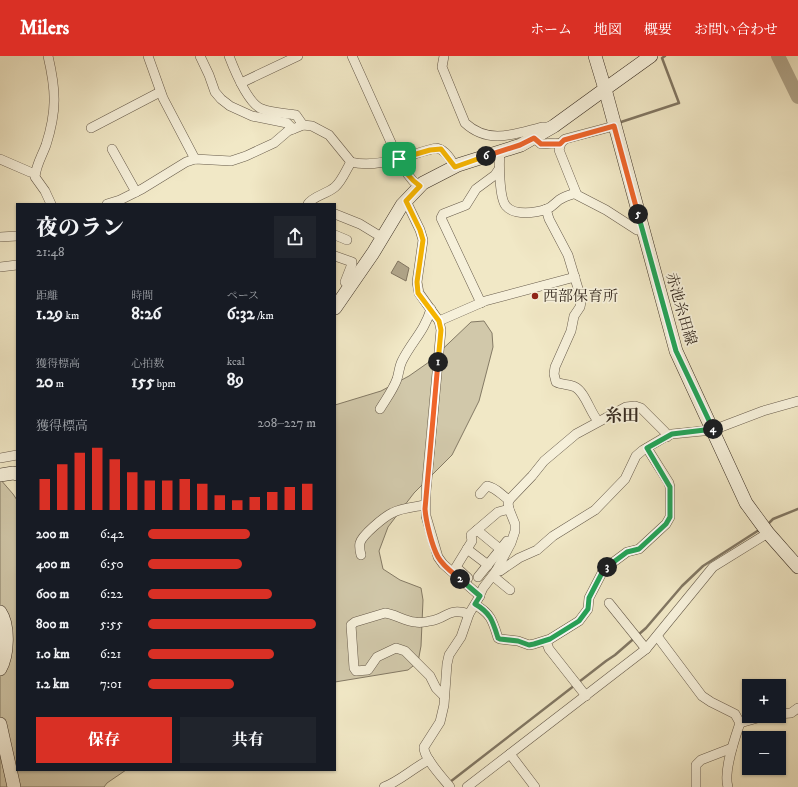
<!DOCTYPE html>
<html lang="ja">
<meta charset="utf-8">
<style>
:root{--surface:#171b24;--page:#20242c;--text:#f1f3f6;--muted:#9ea1a6;--accent:#d93025}
body{margin:0;font-family:"IM FELL DW Pica","Noto Serif JP",serif;background:var(--page);color:var(--text);height:100vh;display:flex;flex-direction:column;font-size:15px;white-space:nowrap}
*{box-sizing:border-box;margin:0}
p{font-size:13px;color:var(--muted)}
.icon{flex:none;width:22px;height:22px;fill:none;stroke:currentColor;stroke-width:2;stroke-linecap:round;stroke-linejoin:round}
.map{position:relative;flex:1;overflow:hidden}
.sheet{position:absolute;left:16px;top:147px;width:320px;height:568px;display:flex;flex-direction:column;background:var(--surface);border-radius:0px;box-shadow:0 1px 3px #0004}
.sheet>*{flex:none}
.controls{position:absolute;left:742px;top:623px;display:grid;gap:8px}
.controls a{display:grid;place-items:center;width:44px;height:44px;border-radius:0px;background:var(--surface);box-shadow:0 1px 3px #0004;font-size:20px}
.pin{position:absolute;display:grid;place-items:center;width:34px;height:34px;color:#fff;margin:-17px;border-radius:8px;box-shadow:0 2px 6px #0006}
.km{position:absolute;width:20px;height:20px;margin:-10px;border-radius:50%;background:#222;color:#fff;font-size:11px;line-height:20px;text-align:center}
.round{display:grid;place-items:center;flex:none;width:42px;height:42px;border-radius:0px;background:var(--page)}
.head{display:flex;align-items:center;justify-content:space-between;height:68px;padding:0 20px}
h1{font-size:22px;font-weight:800;line-height:30px}
.figures{display:grid;grid-template-columns:repeat(3,1fr);gap:6px;height:68px;padding:4px 20px}
.figures div{display:grid;align-content:center}
.figures b{font-size:17px;font-weight:800}
.figures small{font-size:11px;font-weight:400}
.figures p{font-size:11px}
.chart{height:112px;padding:8px 20px}
.chart p{display:flex;justify-content:space-between}
.chart svg{width:100%;height:72px;margin-top:4px;stroke:var(--accent);stroke-width:6}
.primary-button{display:flex;gap:8px;margin-top:auto;padding:8px 20px}
.primary-button a{flex:1;height:46px;border-radius:0px;background:var(--accent);color:#fff;font-size:16px;font-weight:800;line-height:46px;text-align:center}
.primary-button a+a{background:var(--page);color:var(--text)}
ul{padding:0 20px;list-style:none;font-size:13px}
li{display:grid;grid-template-columns:64px 48px 1fr;align-items:center;height:30px}
li i{height:10px;border-radius:5px;background:var(--accent)}
header{display:flex;align-items:center;gap:24px;box-sizing:border-box;height:56px;padding:0 20px;background:var(--accent);color:#fff}
header strong{font-size:19px}
nav{display:flex;gap:22px;margin-inline-start:auto;font-size:14px}
.map>svg:first-child{display:block}
</style>
<header>
<strong>Milers</strong>
<nav><a>ホーム</a><a>地図</a><a>概要</a><a>お問い合わせ</a></nav>
</header>
<div class="map">
<svg width="798" height="731" viewBox="0 0 798 731">
<rect width="100%" height="100%" fill="#f1e8c6"/>
<filter id="stains"><feTurbulence type="fractalNoise" baseFrequency=".005" numOctaves="4"/><feColorMatrix values="0 0 0 0 .2 0 0 0 0 .09 0 0 0 0 .02 0 0 0 .5 -.17"/></filter>
<radialGradient id="worn" r=".72"><stop offset=".6" stop-color="#630" stop-opacity="0"/><stop offset="1" stop-color="#630" stop-opacity=".3"/></radialGradient>
<g fill="#d1c8aa" stroke="#847a65">
<path d="M484,265L492,277L493,291L479,345L452,399L414,437L388,471L379,495L383,513L400,524L421,532L423,544L421,590L418,606L408,614L335,626V349L381,335L409,320L429,306L471,266Z"/>
<path d="M0,423L13,438L17,444V714H126L107,727L104,731H0Z"/>
</g>
<path fill="#b2a88e" stroke="#817662" d="M398,205L409,212L406,225L391,217Z"/>
<g fill="none" stroke-linecap="round" stroke-linejoin="round">
<g stroke="#817662" stroke-width="2.5">
<path d="M621,66L679,47L662,2L665,0"/>
<path d="M767,469L773,463L798,453"/>
<path d="M450,726L606,605L615,599L646,572L682,530L703,510L759,474"/>
</g>
<path stroke="#b2a88e" stroke-width="14" d="M778,0L798,41"/>
<defs>
<g id="street">
<path d="M48,0C56,34 57,55 46,89C42,100 36,109 35,121L45,135L51,148"/>
<path d="M148,0L163,42L195,103"/>
<path d="M200,0L209,19L215,36L221,43L230,50L252,60L287,67L293,73"/>
<path d="M229,0C234,13 248,48 262,53C272,57 285,57 296,59L303,69"/>
<path d="M352,0L402,111L413,125L420,130"/>
<path d="M444,0L442,11L465,67C489,89 514,78 542,71H549"/>
<path d="M241,27L298,0"/>
<path d="M614,70L565,83L561,87L559,94L577,139L606,154L637,174H643"/>
<path d="M91,72L160,36"/>
<path d="M534,81L541,88L555,87L560,88"/>
<path d="M112,93L136,136"/>
<path d="M500,96C499,106 499,142 506,150C514,160 536,157 547,153C552,151 555,147 559,144C565,140 570,139 576,137"/>
<path d="M0,103L30,116L35,117"/>
<path d="M406,145L420,174L423,184L417,226L419,237L439,265L441,274L426,435V460L438,501L443,508L480,540"/>
<path d="M107,148L120,144L142,133L186,106L195,103L231,105L246,100L274,87L288,75L303,69L312,70L329,79L351,106C378,113 410,98 436,92C445,93 451,103 455,111"/>
<path d="M308,148C313,140 327,138 335,131C342,125 346,114 351,106"/>
<path d="M546,153L549,163L568,199L580,239L581,246L580,251L574,260L571,275L555,311L554,318L556,326C562,329 569,328 575,331C585,336 590,356 598,365"/>
<path d="M335,158L360,168L383,182"/>
<path d="M335,179L347,184"/>
<path d="M0,181L17,180"/>
<path d="M335,200L352,206V208L345,226L350,230"/>
<path d="M0,211L17,209"/>
<path d="M481,247L441,162L443,158L466,149L476,133L495,119L499,113"/>
<path d="M439,265L485,245L575,221"/>
<path d="M380,353C386,343 393,334 397,323C399,317 399,311 402,305C412,285 424,276 431,253"/>
<path d="M0,402L17,399"/>
<path d="M480,438L487,430C497,432 501,439 509,444"/>
<path d="M477,474L500,493"/>
<path d="M467,493L488,509"/>
<path d="M361,499C360,495 359,491 360,487C362,479 384,461 392,457C401,452 415,451 425,449"/>
<path d="M496,515H500L519,502L537,494L553,480L595,454L625,423L636,400L643,394L665,381L672,378L713,374L763,355L798,345"/>
<path d="M493,520L510,534"/>
<path d="M478,521L507,485"/>
<path d="M468,522L456,511L472,485L471,479L498,456L509,453"/>
<path d="M609,547L646,593"/>
<path d="M475,549C491,557 493,566 498,582L500,583L518,585L529,589L534,588L550,583L579,565L588,553L589,542L604,513L627,496L639,493L666,468L670,461V431L669,427L647,392"/>
<path d="M657,580L702,640L711,646L735,658L740,667C735,682 723,715 728,731"/>
<path d="M546,585L549,593L586,640"/>
<path d="M444,640L436,632L430,620L405,595L396,592L377,601L368,614L356,615L354,612L351,569L355,566L385,557C395,558 404,565 415,566C419,567 426,566 430,565C447,563 447,551 469,558"/>
<path d="M779,658L791,657L798,652"/>
<path d="M740,667L764,660"/>
<path d="M510,698L535,731"/>
<path d="M384,731C400,725 413,712 429,704"/>
<path d="M450,731C443,722 423,701 424,691L440,666L444,649L447,608L449,599L461,581L469,558L478,543L483,532L496,515L511,487L515,475V468L509,453L508,447L510,443L532,420L544,405L576,378L626,351L635,350L641,352L665,376L667,381"/>
<path d="M467,731L646,593L713,511L768,477"/>
<path d="M696,731V709L701,704L732,692"/>
</g>
<g id="secondary">
<path d="M651,0L605,33L676,295L746,447L768,477L798,511"/>
<path d="M335,252L373,197L402,149L423,127L458,109L521,89L554,70L605,33L595,0"/>
<path d="M0,419L13,417L17,418"/>
<path d="M0,556C9,569 8,599 0,613"/>
<path d="M0,668L14,731"/>
</g>
</defs>
<use href="#street" stroke="#665a4a" stroke-width="10"/>
<use href="#secondary" stroke="#372b20" stroke-width="14"/>
<use href="#street" stroke="#f6f0da" stroke-width="9"/>
<use href="#secondary" stroke="#f6f0da" stroke-width="13"/>
</g>
<g fill="none" stroke-linecap="round" stroke-linejoin="round">
<defs>
<path id="split-1" d="M399,103C403,114 410,123 420,130L406,145L420,174L423,184L417,226L418,237L439,265L441,274L438,306"/>
<path id="split-2" d="M438,306L425,453C426,466 432,490 438,501C443,510 453,517 460,523"/>
<path id="split-3" d="M460,523L480,540L475,548C491,557 493,566 498,582L500,583L518,585L529,589L534,588L550,583L579,565L588,553L589,542L604,513L607,511"/>
<path id="split-4" d="M607,511L627,496L639,493L666,468L670,461V431L647,392L672,378L713,373"/>
<path id="split-5" d="M638,158L676,295L713,373"/>
<path id="split-6" d="M486,100L520,89L534,82L541,88H560L564,84L614,70L638,158"/>
<path id="split-7" d="M399,103L430,94L441,93L455,111L486,100"/>
</defs>
<use href="#split-1" stroke="#fff" stroke-width="8"/>
<use href="#split-2" stroke="#fff" stroke-width="8"/>
<use href="#split-3" stroke="#fff" stroke-width="8"/>
<use href="#split-4" stroke="#fff" stroke-width="8"/>
<use href="#split-5" stroke="#fff" stroke-width="8"/>
<use href="#split-6" stroke="#fff" stroke-width="8"/>
<use href="#split-7" stroke="#fff" stroke-width="8"/>
<use href="#split-1" stroke="#f5b400" stroke-width="5"/>
<use href="#split-2" stroke="#f0652b" stroke-width="5"/>
<use href="#split-3" stroke="#22a559" stroke-width="5"/>
<use href="#split-4" stroke="#22a559" stroke-width="5"/>
<use href="#split-5" stroke="#22a559" stroke-width="5"/>
<use href="#split-6" stroke="#f0652b" stroke-width="5"/>
<use href="#split-7" stroke="#f5b400" stroke-width="5"/>
</g>
<circle fill="#8f2418" stroke="#f6f0da" stroke-width="1.5" cx="535" cy="240" r="4"/>
<g text-anchor="middle" dominant-baseline="central" stroke-width="3.5" stroke-linejoin="round" paint-order="stroke">
<g font-size="15" fill="#372b20" stroke="#f6f0da" text-anchor="start">
<text x="543" y="240">西部保育所</text>
</g>
<g font-size="15" fill="#372b20" stroke="#f6f0da">
<text transform="translate(681 253) rotate(74)">赤池糸田線</text>
</g>
<g font-size="17" font-weight="bold" fill="#372b20" stroke="#f6f0da">
<text x="622" y="360">糸田</text>
</g>
</g>
<rect width="100%" height="100%" filter="url(#stains)"/>
<rect width="100%" height="100%" fill="url(#worn)"/>
</svg>
<div class="controls">
<a>+</a>
<a>−</a>
</div>
<div class="pin" style="left:399px;top:103px;background:#1e9e55"><svg class="icon" aria-label="arrive" viewBox="0 0 24 24"><path d="M6 21V4h12l-3 4 3 4H6"/></svg></div>
<b class="km" style="left:438px;top:306px">1</b>
<b class="km" style="left:460px;top:523px">2</b>
<b class="km" style="left:607px;top:511px">3</b>
<b class="km" style="left:713px;top:373px">4</b>
<b class="km" style="left:638px;top:158px">5</b>
<b class="km" style="left:486px;top:100px">6</b>
<section class="sheet">
<div class="head"><div><h1>夜のラン</h1><p>21:48</p></div><a class="round"><svg class="icon" aria-label="share" viewBox="0 0 24 24"><path d="M12 15V3M7 8l5-5 5 5M5 13v7h14v-7"/></svg></a></div>
<div class="figures">
<div><p>距離</p><b>1.29<small> km</small></b></div>
<div><p>時間</p><b>8:26</b></div>
<div><p>ペース</p><b>6:32<small> /km</small></b></div>
</div>
<div class="figures">
<div><p>獲得標高</p><b>20<small> m</small></b></div>
<div><p>心拍数</p><b>155<small> bpm</small></b></div>
<div><p>kcal</p><b>89</b></div>
</div>
<div class="chart"><p><span>獲得標高</span>208–227 m</p>
<svg viewBox="0 0 160 44" preserveAspectRatio="none"><path d="M5 44V25M15 44V16M25 44V9M35 44V6M45 44V13M55 44V21M65 44V26M75 44V26M85 44V25M95 44V28M105 44V35M115 44V38M125 44V36M135 44V33M145 44V30M155 44V28"/></svg>
</div>
<ul>
<li><b>200 m</b>6:42<i style="width:61%"></i></li>
<li><b>400 m</b>6:50<i style="width:56%"></i></li>
<li><b>600 m</b>6:22<i style="width:74%"></i></li>
<li><b>800 m</b>5:55<i style="width:100%"></i></li>
<li><b>1.0 km</b>6:21<i style="width:75%"></i></li>
<li><b>1.2 km</b>7:01<i style="width:51%"></i></li>
</ul>
<div class="primary-button"><a>保存</a><a>共有</a></div>
</section>
</div>
